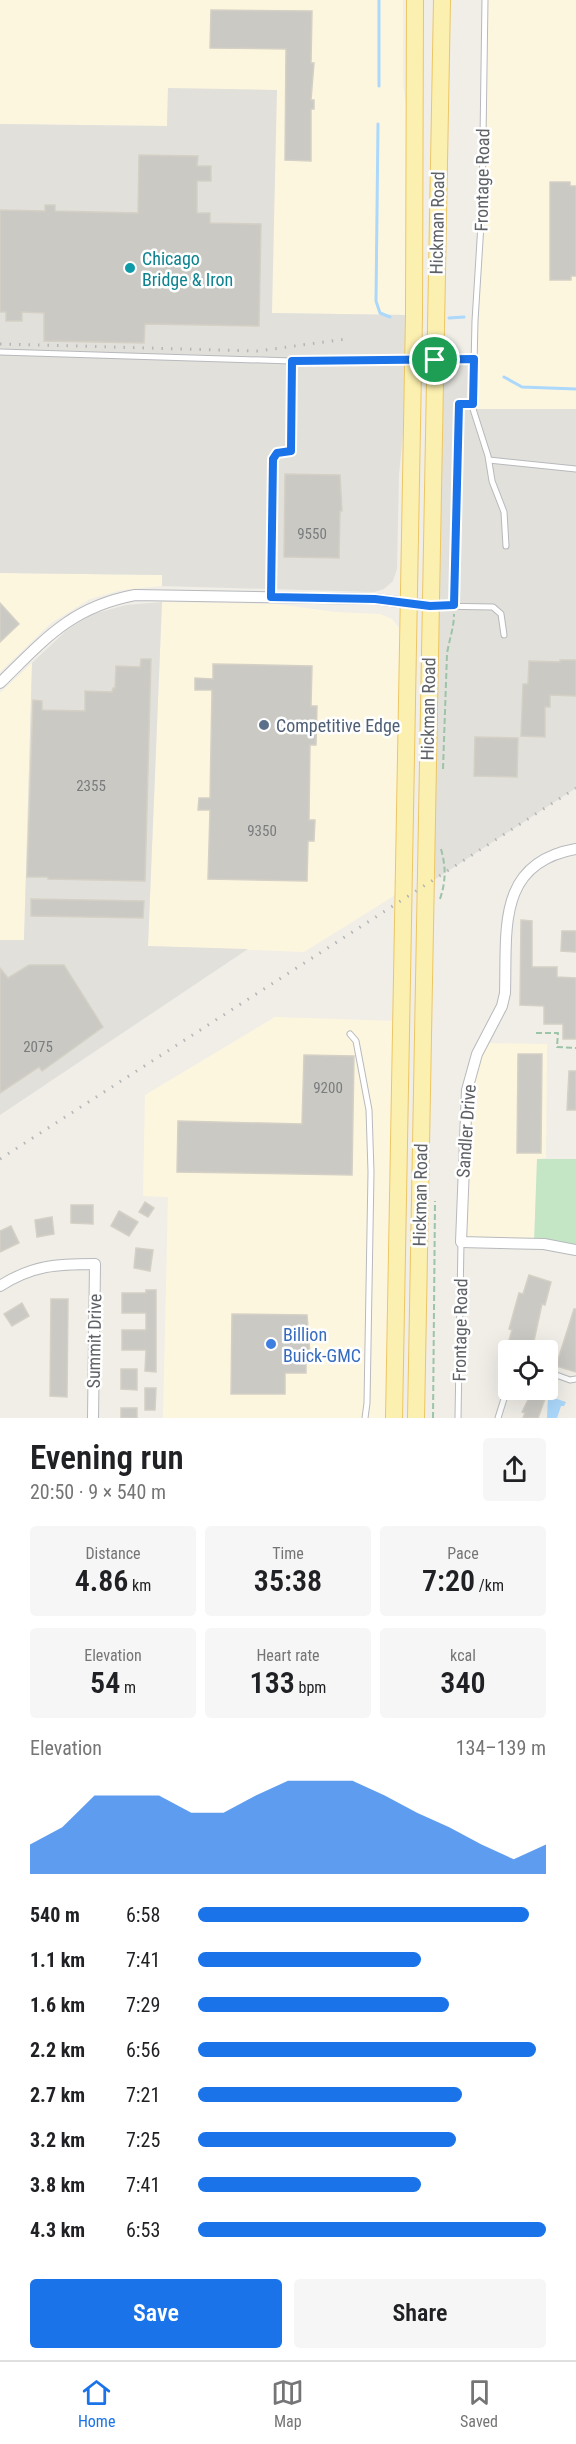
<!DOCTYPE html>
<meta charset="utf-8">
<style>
:root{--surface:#fff;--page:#f6f6f6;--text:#202124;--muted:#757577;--line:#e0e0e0;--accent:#1a73e8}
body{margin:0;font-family:"Roboto Condensed",sans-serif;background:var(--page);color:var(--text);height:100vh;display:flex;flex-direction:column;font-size:22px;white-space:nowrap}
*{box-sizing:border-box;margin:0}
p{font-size:20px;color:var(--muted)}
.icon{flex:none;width:33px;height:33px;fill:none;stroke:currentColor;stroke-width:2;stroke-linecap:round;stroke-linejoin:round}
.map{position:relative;height:1418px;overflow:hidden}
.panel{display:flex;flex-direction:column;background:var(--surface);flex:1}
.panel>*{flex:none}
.fabs{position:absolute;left:498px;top:1340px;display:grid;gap:12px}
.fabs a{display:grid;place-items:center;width:60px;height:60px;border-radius:6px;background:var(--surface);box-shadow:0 6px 24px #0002;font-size:30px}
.pin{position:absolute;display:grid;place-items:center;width:51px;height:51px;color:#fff;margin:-26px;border:3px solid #fff;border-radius:50%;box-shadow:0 2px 6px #0007}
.round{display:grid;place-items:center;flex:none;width:63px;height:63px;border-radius:6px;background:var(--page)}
.overview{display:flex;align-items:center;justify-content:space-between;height:102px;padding:0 30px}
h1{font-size:33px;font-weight:600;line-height:45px}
.metrics{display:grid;grid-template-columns:repeat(3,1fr);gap:9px;height:102px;padding:6px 30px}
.metrics div{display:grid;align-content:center;border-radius:6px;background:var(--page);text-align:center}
.metrics b{font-size:30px;font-weight:600}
.metrics small{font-size:16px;font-weight:400}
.metrics p{font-size:16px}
.chart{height:168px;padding:12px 30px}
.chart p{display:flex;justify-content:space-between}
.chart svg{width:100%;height:108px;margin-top:6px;fill:var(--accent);opacity:.7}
.cta{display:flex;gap:12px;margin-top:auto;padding:12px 30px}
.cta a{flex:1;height:69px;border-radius:6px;background:var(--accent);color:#fff;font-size:24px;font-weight:600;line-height:69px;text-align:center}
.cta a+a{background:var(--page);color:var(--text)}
ul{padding:0 30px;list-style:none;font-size:20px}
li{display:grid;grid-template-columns:96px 72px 1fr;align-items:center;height:45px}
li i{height:15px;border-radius:8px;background:var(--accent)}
.tab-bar{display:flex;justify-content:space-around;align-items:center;height:84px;border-top:2px solid var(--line);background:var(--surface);font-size:16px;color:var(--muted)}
.tab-bar a{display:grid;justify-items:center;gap:3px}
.tab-bar .active{color:var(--accent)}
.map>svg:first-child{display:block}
</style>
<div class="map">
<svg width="576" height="1418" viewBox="0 0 576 1418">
<rect width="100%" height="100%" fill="#f0eee7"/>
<g fill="#fdf6df">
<path d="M0,0H403V86L409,123L408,315L272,313L168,88L167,126L0,124Z"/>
<path d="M485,0H576V409H473L480,247Z"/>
<path d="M0,573L162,575V586L121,590L90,599L51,623L0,672Z"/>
<path d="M162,602L277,604L335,612L380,614L392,619L400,629L397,894L304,952L148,946Z"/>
<path d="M32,663L24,941L0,940V693Z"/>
<path d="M275,1017L395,1021L388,1418H163L168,1197L143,1196L145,1095Z"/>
<path d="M483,1043L547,1044L546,1158L537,1159L534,1244L461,1242L465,1109Z"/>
</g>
<g fill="#e1e0db">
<path d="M168,88L277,90L272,313L408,315L406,405L399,474L397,569L393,581L384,589L374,592L162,586V575L0,573V124L167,126Z"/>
<path d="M474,359V409H576V788L425,886L435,360Z"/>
<path d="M162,602L148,946L248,949L0,1115V940H24L32,663L68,629L93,614L126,605Z"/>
</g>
<path fill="#c4e6c5" d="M537,1159H576V1250L534,1244Z"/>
<path fill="#abd8fb" d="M548,1396L566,1402L564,1406H561L557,1418H547Z"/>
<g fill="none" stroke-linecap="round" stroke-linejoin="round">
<g stroke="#abd8fb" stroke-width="3">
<path d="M379,86V0"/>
<path d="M378,124L376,301L380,313L390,317"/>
<path d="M449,318L464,317"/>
<path d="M504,377L522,387L576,389"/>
</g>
</g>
<g fill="#cbc9c4" stroke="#d4d0c5" stroke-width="1.5">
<path d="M211,10L312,11L311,63H314L311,100H314V109H311V161L285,160L286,49L210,48Z"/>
<path d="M139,155L198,156L197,166H211V181H197V213H210V223L261,224L259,326L145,324L144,343L44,341V313L22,312V321H6V312H0V210L45,211V205H55V211L138,213Z"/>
<path d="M550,182H570V186H576V276H571V280H550Z"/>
<path d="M285,474L340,475L342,511H340L339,558L284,557Z"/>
<path d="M0,603L19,624L0,642Z"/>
<path d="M141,659H151L145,881L48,879V877H27L33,700L42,701V710L85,711V691L112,692L113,688H115L116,666L140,667Z"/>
<path d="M560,660H576V696L550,695V707H545V737L521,736L523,684H528L529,661L560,662Z"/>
<path d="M213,664L312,666L311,706H317L316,745H310L309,820H315L314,841H308L307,881L208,879L210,810H198L199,798H210L212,690H195V678L213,679Z"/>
<path d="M475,737L518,738L517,777L474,776Z"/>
<path d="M31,899L144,901L143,918L31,916Z"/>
<path d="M521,920L532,921V967H557V977L576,978V1039H563V1024H544V1006L520,1005Z"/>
<path d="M562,931H576V952L561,951Z"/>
<path d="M29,965H64L103,1027L42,1071L39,1067L0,1093V968L8,978Z"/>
<path d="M518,1054H542L541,1153H517Z"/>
<path d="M304,1055L354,1056L352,1175L177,1172L178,1121L302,1124Z"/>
<path d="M569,1071H576V1110H567Z"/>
<path d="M145,1202L154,1208L148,1217L139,1212Z"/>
<path d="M71,1205H93V1224L71,1223Z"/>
<path d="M119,1211L138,1222L129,1236L111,1226Z"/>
<path d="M52,1217L54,1234L37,1237L35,1220Z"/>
<path d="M11,1226L19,1243L0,1252V1231Z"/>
<path d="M136,1248L153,1250L150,1271L134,1268Z"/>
<path d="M529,1275L551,1282L545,1305L542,1304L532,1350H518L507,1347L512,1330L509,1329L519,1293L523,1294Z"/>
<path d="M146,1290H156V1372L145,1371L146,1350H122V1330H146V1313H122V1293H146Z"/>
<path d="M51,1299H68L67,1397L50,1396Z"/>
<path d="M22,1303L29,1316L12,1326L4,1314Z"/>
<path d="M574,1309H576V1372L556,1366Z"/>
<path d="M232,1314L307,1315L310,1355L306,1354V1373H285V1394H231Z"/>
<path d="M121,1369H137V1390L121,1389Z"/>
<path d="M145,1388H156L155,1410H145Z"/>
<path d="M531,1394L545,1399L538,1418H523L525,1413L522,1412Z"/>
<rect x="121" y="1408" width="16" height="10"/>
</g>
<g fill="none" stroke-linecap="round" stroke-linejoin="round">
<defs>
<g id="lane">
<path d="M485,0L482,208L475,321L473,409L488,456L492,481L504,512L506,546"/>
<path d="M0,352L292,361"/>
<path d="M489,460L576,469"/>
<path d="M271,597L273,460L277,454L291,451L292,361L474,359"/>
<path d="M434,606L493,607L501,614L504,635"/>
<path d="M350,1034L356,1041L369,1110L371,1172L367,1403L365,1418"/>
<path d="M548,1372L570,1380L576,1379"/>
<path d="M458,1418L461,1242"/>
<path d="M498,1418L508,1386"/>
</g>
<g id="street">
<path d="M0,683C44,640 71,607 135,595L375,599L430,606"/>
<path d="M576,849C496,863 507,930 505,993L502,1006L477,1054L467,1090L461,1242L544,1244L576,1250"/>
<path d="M0,1286C33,1265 57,1264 95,1264L93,1418"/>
</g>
<g id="primary">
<path d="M394,1418L414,315L415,0"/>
<path d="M416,1418L442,0"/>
</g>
</defs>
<use href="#lane" stroke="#b7b9bc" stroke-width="7"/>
<use href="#street" stroke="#b7b9bc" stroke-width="12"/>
<use href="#primary" stroke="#ecc664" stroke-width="18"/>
<g stroke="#9cc4a8" stroke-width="2" stroke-dasharray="6 3" stroke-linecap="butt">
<path d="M454,599L459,404H464"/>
<path d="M443,769L447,654C449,640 454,628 454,614"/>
<path d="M440,899C446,881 446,867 441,849"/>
<path d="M536,1033H558L557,1047L576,1048"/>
<path d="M433,1418L435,1201"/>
</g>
<use href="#lane" stroke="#fff" stroke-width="5"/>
<use href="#street" stroke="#fff" stroke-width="10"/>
<use href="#primary" stroke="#fcf0b0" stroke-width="16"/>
<g stroke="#b5b6b6" stroke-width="3" stroke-dasharray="1.5 8" stroke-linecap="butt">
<path d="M0,344L258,351L346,339"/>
<path d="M0,1159L576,788"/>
</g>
</g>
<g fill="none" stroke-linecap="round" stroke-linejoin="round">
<defs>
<path id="route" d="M474,359L473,404H459L454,605L430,606L375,599L271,597L273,459L277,453L291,451L292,361Z"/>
</defs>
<use href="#route" stroke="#fff" stroke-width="12"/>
<use href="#route" stroke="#1a73e8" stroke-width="8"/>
</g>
<circle fill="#0f9aa8" stroke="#fff" stroke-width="2" cx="130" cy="268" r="6"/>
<circle fill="#5c6f8a" stroke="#fff" stroke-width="2" cx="264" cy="725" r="6"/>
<circle fill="#3f7fe0" stroke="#fff" stroke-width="2" cx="271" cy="1344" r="6"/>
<g text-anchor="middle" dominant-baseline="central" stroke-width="5" stroke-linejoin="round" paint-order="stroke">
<g font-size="15" fill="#797c7e">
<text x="312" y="534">9550</text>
<text x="91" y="786">2355</text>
<text x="262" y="831">9350</text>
<text x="38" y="1047">2075</text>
<text x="328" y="1088">9200</text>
</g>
<g font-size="18" fill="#5e6266" stroke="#fff">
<text transform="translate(482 180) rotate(-89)">Frontage Road</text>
<text transform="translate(437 223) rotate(-89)">Hickman Road</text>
<text transform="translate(428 709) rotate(-89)">Hickman Road</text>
<text transform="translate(466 1131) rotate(-86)">Sandler Drive</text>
<text transform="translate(420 1195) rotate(-89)">Hickman Road</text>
<text transform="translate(460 1330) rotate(-89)">Frontage Road</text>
<text transform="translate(94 1341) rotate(-89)">Summit Drive</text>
</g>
<g font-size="18" fill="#0d838f" stroke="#fff" text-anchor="start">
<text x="142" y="258">Chicago<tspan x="142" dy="21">Bridge &amp; Iron</tspan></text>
</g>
<g font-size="18" fill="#4e5e75" stroke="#fff" text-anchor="start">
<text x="276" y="725">Competitive Edge</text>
</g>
<g font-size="18" fill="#366cbe" stroke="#fff" text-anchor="start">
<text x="283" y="1334">Billion<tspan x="283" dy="21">Buick-GMC</tspan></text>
</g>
</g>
</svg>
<div class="fabs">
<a><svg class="icon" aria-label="locate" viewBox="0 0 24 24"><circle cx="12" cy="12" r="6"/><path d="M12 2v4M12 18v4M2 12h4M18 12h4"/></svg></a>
</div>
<div class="pin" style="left:435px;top:360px;background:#1e9e55"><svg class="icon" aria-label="arrive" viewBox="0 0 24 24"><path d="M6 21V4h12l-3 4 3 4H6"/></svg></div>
</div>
<section class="panel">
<div class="overview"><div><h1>Evening run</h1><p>20:50 · 9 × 540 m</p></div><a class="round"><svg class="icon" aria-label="share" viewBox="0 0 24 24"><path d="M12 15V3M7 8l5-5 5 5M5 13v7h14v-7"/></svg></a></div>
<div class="metrics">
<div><p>Distance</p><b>4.86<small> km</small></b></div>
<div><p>Time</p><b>35:38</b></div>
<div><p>Pace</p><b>7:20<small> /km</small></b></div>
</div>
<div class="metrics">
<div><p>Elevation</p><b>54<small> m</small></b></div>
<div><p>Heart rate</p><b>133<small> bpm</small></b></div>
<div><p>kcal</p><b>340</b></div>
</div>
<div class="chart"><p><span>Elevation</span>134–139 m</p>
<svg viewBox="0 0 160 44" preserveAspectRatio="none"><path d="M0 44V32L10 25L20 12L30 12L40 12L50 19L60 19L70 12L80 6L90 6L100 6L110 12L120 19L130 25L140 32L150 38L160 32V44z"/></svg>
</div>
<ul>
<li><b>540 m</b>6:58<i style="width:95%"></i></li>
<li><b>1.1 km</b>7:41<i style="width:64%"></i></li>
<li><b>1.6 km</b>7:29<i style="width:72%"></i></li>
<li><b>2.2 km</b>6:56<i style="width:97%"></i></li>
<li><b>2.7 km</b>7:21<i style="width:76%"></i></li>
<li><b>3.2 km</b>7:25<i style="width:74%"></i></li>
<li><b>3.8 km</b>7:41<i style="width:64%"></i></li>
<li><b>4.3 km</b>6:53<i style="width:100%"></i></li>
</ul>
<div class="cta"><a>Save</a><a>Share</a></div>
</section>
<nav class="tab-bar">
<a class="active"><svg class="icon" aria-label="home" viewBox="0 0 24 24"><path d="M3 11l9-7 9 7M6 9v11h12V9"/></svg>Home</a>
<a><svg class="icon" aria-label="map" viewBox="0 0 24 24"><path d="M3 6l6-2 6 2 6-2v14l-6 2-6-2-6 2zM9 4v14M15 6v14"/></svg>Map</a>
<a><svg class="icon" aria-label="saved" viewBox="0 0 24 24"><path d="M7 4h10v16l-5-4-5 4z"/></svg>Saved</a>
</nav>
